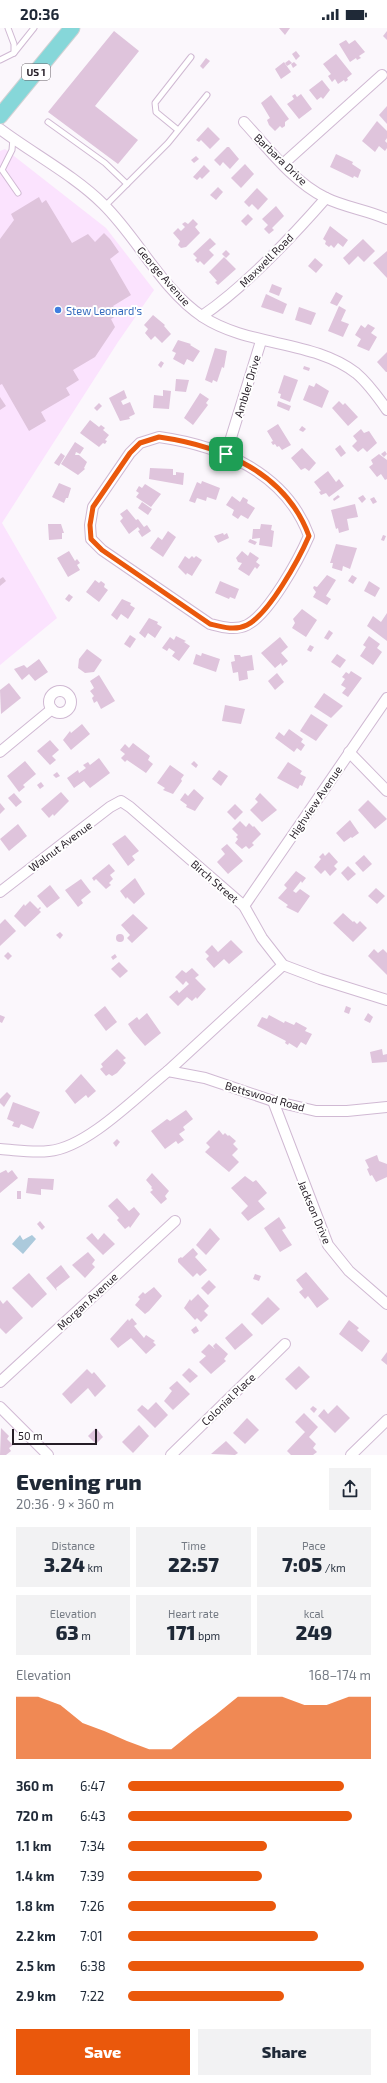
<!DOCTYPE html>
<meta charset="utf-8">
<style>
:root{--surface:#fff;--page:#f2f2f3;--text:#1f2937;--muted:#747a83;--accent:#ea580c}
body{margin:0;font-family:"Exo 2",sans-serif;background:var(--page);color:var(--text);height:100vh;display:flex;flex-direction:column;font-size:15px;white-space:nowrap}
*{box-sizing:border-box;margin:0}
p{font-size:13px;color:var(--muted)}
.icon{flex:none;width:22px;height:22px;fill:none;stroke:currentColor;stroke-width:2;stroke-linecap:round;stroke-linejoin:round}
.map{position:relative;height:1427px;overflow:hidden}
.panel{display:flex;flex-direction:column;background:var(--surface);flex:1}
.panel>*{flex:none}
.scale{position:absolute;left:12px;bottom:10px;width:85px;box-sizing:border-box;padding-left:4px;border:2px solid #251d26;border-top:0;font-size:11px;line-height:14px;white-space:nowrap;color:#251d26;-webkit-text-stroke:3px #fff;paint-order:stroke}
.pin{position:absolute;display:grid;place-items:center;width:34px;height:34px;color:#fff;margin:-17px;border-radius:8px;box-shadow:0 2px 6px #0006}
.round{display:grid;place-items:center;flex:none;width:42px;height:42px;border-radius:0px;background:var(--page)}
.overview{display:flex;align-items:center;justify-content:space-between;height:68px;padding:0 16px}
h1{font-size:22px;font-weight:800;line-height:30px}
.stats{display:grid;grid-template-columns:repeat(3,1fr);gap:6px;height:68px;padding:4px 16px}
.stats div{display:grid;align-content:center;border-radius:0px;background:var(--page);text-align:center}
.stats b{font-size:20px;font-weight:800}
.stats small{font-size:11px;font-weight:400}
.stats p{font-size:11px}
.chart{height:112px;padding:8px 16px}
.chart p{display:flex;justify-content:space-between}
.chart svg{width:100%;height:72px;margin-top:4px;fill:var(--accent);opacity:.7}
.action{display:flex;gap:8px;margin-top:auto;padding:8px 16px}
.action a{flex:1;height:46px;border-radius:0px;background:var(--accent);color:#fff;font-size:16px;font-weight:800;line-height:46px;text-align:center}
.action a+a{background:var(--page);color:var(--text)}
ul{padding:0 16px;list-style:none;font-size:13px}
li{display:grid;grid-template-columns:64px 48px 1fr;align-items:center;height:30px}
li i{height:10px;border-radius:5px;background:var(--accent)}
.status{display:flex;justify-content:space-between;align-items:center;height:28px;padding:0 20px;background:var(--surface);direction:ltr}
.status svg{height:11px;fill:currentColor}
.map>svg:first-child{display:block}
</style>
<div class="status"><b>20:36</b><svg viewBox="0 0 49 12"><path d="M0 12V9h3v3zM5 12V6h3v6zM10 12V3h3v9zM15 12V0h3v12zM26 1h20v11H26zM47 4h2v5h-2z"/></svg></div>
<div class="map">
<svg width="387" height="1427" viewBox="0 0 387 1427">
<rect width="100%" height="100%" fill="#fbf7fc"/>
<path fill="#fbe3fe" d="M5,121L106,200L154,262L118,314L2,495L57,590L0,637V123Z"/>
<path fill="#accadc" d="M20,1207L23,1212L32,1207L36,1211L23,1226L12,1216Z"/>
<g fill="#dfc4dc">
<path d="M279,0H290L285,7Z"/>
<path d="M114,3L139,23L95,78L138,112L118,136L48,84Z"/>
<path d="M387,3V12L383,8Z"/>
<path d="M346,12L349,16L355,12L365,24L359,28L361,30L357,32L356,30L350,34L342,21L339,16Z"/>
<path d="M296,23L300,28L296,32L292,26Z"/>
<path d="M336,26L352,46L347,50L348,52L345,54L344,52L338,56L335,51L332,54L328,48L331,46L323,36Z"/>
<path d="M206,30L210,33L203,41L200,38Z"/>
<path d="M289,32L292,35L287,38L285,35Z"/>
<path d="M284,34L291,44L281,51L275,41Z"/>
<path d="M294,34L297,37L293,40L291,36Z"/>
<path d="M322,52L330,62L323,71L321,69L317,72L309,62Z"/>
<path d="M295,66L297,69L301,66L312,81L299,91L287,76L294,71L292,68Z"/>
<path d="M271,67L289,91L285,94V98L282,100L280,98L275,103L269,97L267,92L270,90L261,75Z"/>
<path d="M387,78V96L379,87Z"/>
<path d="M377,93L387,103V110L385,113L387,115V120L385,123L379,118L375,124L362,113Z"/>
<path d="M208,99L220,111L210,121L201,112L199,114L196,112Z"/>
<path d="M227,119H229L239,131L230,141L223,134L220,138L214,132Z"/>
<path d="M336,126L353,134L352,136L361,142L358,150L354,148L353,150L330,139Z"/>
<path d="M196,128L199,131L194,135L191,132Z"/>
<path d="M245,136L254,146L241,160L231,150Z"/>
<path d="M204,137L210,143L202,151L200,149L197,152L193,149Z"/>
<path d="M218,159L223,164L216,172L210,167Z"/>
<path d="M257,160L268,171L258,182L252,176L249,179L244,174Z"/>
<path d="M39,169L42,175L46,172L72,215L88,206L95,214L104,205L110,211L119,224L110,231L131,267L113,278L118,287L111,291L115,299L95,329L73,342L79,352L66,360L70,367L41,384L46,393L29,403L2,356L0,357V211L14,192L11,186Z"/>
<path d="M276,178L284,188L272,200L274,202L269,206L264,201L268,197L262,191Z"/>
<path d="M248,186L253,191L246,198L241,193Z"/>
<path d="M193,191L198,196L195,199L200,205L186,219L181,220L178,217L180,213L173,205L178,200L181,203L185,199L182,196L185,194L188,196Z"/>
<path d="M330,198L348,212L343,219L338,215L334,220L331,217L329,219L325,216L326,213L323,211Z"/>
<path d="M210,210L216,216L209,222L214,227L204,237L200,233L198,235L195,232L197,230L193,226Z"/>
<path d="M363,211L375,223L364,234L358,228L349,237L343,230Z"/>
<path d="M226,222L230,226L226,230L222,226Z"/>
<path d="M387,223V250L373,235Z"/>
<path d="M224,229L236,241L218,257L215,254L217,253L209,244Z"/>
<path d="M315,230L323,237L316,245L308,238Z"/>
<path d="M272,256L282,260L279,268L269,264Z"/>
<path d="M336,264L343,268L337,278L330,275Z"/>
<path d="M266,266L287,276L283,286L261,279Z"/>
<path d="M339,278L346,282L341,293L349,296L343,309L328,303Z"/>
<path d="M299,279L316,285L311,297L295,292Z"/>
<path d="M153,287L165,297L164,298L171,306L162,315L155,308L151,312L145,305L148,301L144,297Z"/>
<path d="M368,296L375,300L371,305L377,309L369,323L357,318L361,311L355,307L361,297L365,300Z"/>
<path d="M178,312L191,316L190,317L200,323L193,334L187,331L184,337L173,331L176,325L172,323Z"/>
<path d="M215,320L227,323L224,340L222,339L217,354L213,352L212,355L205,352Z"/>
<path d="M387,324V344H386L377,334Z"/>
<path d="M161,333L164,335L161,340L158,337Z"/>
<path d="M304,338L310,340L309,343L303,341Z"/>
<path d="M284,347L298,352L290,374L280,370L281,366L278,365Z"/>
<path d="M176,351L189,352L186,364L175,363Z"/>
<path d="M316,355L329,363L322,380L303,372L309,357L314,359Z"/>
<path d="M124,362L127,370L121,373L123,377L130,374L135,386L129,389L130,391L120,393L109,370Z"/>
<path d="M163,362L171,363L169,381L153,380L154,367L163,368Z"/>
<path d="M200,365L209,371L206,375L208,377L193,397L184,390Z"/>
<path d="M0,369L6,378L0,382Z"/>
<path d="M278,373L291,378L289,383L277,378Z"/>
<path d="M339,373L343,377L345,375L358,389L348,398L332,380Z"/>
<path d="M99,375L102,378L97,383L94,380Z"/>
<path d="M90,392L99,399L101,397L105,400L103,402L109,407L105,412L107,413L105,416L103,415L99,419L80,405Z"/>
<path d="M278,396L291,417L282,422L279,418L277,419L275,416L273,417L271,414L273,413L267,403Z"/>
<path d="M302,398L306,401L303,404L299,402Z"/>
<path d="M361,401L364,405L369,403L377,415L367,424L363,420L358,424L352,418L357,413L353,408Z"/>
<path d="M75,414L84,420L80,426L76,424L75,427H79L87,434L84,440L85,441L78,447L61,436Z"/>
<path d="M340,417L346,425L341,429L335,421Z"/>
<path d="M302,420L316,435L309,443L305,440L301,442L291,430Z"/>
<path d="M385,423L387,426L384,429L381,426Z"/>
<path d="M61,425L65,428L59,438L54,435Z"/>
<path d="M379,426L387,432V451L385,452L381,446L377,449L369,439L373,436L371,432Z"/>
<path d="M150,440L173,441V447H176V444L184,445L183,457L149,451Z"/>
<path d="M328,443L336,454L339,451L344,458L329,469L326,465L321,467L319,464L321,463L314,454Z"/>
<path d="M202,453L220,460L216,472L207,469L206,473L197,470L195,475L189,473L197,454L201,456Z"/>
<path d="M59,455L71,460L68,470H66L64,475L52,469Z"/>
<path d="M145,456L161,466L151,479L136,469L139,465L136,463L139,458L142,460Z"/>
<path d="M338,467L340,469L334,473L333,471Z"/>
<path d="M363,467L366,471L362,475L358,470Z"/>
<path d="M232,468L240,474L243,469L248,472L247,475L255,480L248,491L241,487L238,491L232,487L234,482L226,477Z"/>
<path d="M374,469L377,474L373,476L370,471Z"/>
<path d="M142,474L152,481L148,487L138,480Z"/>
<path d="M355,476L358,489L347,491L349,502L339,505L338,500L336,501L331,482Z"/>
<path d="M127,481L136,492L138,491L144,499L147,497L151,503L142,509L138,503L140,502L138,499L129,506L120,493L123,490L120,486Z"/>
<path d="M48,496H61L64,505H62V511L49,512Z"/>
<path d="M261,496L272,497L271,502L274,503L272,519L259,517L260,510L252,511L253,501H260Z"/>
<path d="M168,503L176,509L163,529L150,520L158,509L162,512Z"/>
<path d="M223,505L224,507L227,505L229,510L218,515L214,508Z"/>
<path d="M383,507L386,508L384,513L381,512Z"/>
<path d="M250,511L257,514L255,517L248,514Z"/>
<path d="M336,516L357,520L350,541L343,538L342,543L332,540L333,535H330Z"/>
<path d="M69,523L75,533L77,531L80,535L77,537L80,542L68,549L57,530Z"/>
<path d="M242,523L248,528L250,524L259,530L256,534L260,537L257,541L255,539L249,548L238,541L242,535L238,534L236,530Z"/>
<path d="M185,528L189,531L192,528L194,530L196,528L202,532L192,548L187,545L186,547L178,539Z"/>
<path d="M327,547L336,552L326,568L331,571L327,577L313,569L316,564L313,560L314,558L317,559Z"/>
<path d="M352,547L357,550L353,556L348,553Z"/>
<path d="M3,549L6,553L0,558V551Z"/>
<path d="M95,552L99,555L101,553L105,556L104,559L108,562L99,574L86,564Z"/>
<path d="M220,553L239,561L235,571L230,569L229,571L215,565Z"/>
<path d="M369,553L380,560L375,569L364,563Z"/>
<path d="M69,566L73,569L69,574L65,571Z"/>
<path d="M122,571L131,575L130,577L135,580L128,591L121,586L117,592L111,587Z"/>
<path d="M302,581L317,592L306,609L292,600L295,595L293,591Z"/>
<path d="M387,585V613L367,598L373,588L381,594Z"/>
<path d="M149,590L158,594L157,596L162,599L155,610L148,605L145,610L139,605Z"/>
<path d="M329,602L333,605L328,612L324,610Z"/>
<path d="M130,607L136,611L130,620L124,616Z"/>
<path d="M176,608L186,613L184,614L190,618L179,633L172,628L175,624L169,620L167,623L162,620L170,609L174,612Z"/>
<path d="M369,608L380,616L377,620L382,624L373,637L360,628L366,619L363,617Z"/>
<path d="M280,609L288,619L281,625L288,633L282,638L281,635L275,640L261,625Z"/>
<path d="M310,617L314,619L311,624L307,622Z"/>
<path d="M87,621L102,632L94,644L85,645L78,640L79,631Z"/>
<path d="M202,625L220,631L216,644L193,636L196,626L201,628Z"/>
<path d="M337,626L346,632L340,640L331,634Z"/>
<path d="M234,627H240L241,629L252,627L254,642L247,643L248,651L239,653L238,644L233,645L231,634L235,633Z"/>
<path d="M39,631L48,644L35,653L29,646L22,652L14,641L24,637L27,640Z"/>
<path d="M351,643L362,650L348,669L342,665L346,660L341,657L345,651L342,649L346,644L349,646Z"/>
<path d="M277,645L284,654L275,662L268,653Z"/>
<path d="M99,647L115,673L101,681L97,673L94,675L92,670L94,668L90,663L94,660L90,653Z"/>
<path d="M9,655L21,670L1,686L0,662Z"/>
<path d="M324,665L343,678L331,690L314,679Z"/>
<path d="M225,677L245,681L241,696L222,693Z"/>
<path d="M311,686L328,697L316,713L300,703Z"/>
<path d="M82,696L90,706L71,722L63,712L70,703L71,705Z"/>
<path d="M289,701L303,711L301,714L305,717L301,723L297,720L294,724L275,710L279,704L284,708Z"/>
<path d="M50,712L59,722L52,728L56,732L50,737L37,723Z"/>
<path d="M133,715L150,728L148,732L153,736L146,745L127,732L125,734L121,730L125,726L120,722L125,716L129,720Z"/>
<path d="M99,730L110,745L90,760L84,753L74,760L67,750L78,742L79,745L86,740L83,737L88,734L90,737Z"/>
<path d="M25,733L36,746L23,757L25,759L19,764L7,748Z"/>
<path d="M194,733L198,737L196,740L191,736Z"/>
<path d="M288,734L302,743L300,746L306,749L302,758L300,757L298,761L277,750Z"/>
<path d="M170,737L184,747L181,751L182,753L173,766L163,762L165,760L157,755Z"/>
<path d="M219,742L228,748L221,758L212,751Z"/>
<path d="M57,744L60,748L56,750L53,747Z"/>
<path d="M41,754L44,758L40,761L37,757Z"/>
<path d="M194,761L204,770L195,783L186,779L187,777L180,772L185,765L188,768Z"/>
<path d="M61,764L69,773L54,788L53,786L49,790L41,781Z"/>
<path d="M14,765L22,774L16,779L8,770Z"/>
<path d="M260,765L277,782L262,794L250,782L258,774L255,771Z"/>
<path d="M368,772L387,791L375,801L358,782Z"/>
<path d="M0,775L5,781L0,786Z"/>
<path d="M235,776L243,784L235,792L227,784Z"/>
<path d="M350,792L359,805L352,810L351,809L344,814L336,805Z"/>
<path d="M240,793L246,799L249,795L253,799L254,798L261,806L252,815L254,817L249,821L246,818L242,821L235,815L238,811L236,809L238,807L232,801Z"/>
<path d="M18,796L27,808L9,823L0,811Z"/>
<path d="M125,807L139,823L132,828L135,832L128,838L112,816Z"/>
<path d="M227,816L243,833L228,846L217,834L225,826L221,821Z"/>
<path d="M329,824L338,834L334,838L337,841L330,848L325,842L321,846L314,839L321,831L319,829L323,825L325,828Z"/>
<path d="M364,827L372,836L363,844L355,835Z"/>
<path d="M109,836L115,843L110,847L113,851L109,855L111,857L106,861L96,851L94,853L92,850Z"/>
<path d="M348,838L356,846L348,853L341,845Z"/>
<path d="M296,843L306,850L302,855L301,853L293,863L296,865L300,861L310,868L298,885L286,879L288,877L278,870L287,860L284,857Z"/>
<path d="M135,850L145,866L134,876L127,869L126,871L120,863Z"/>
<path d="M81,851L91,864L81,872L83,875L78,879L65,862Z"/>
<path d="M50,857L60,870L47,880L37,868Z"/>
<path d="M376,860L385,868L377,876L368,868Z"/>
<path d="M30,873L38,881L40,879L41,880L39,882L41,884L25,899L14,888L24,876L25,878Z"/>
<path d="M343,885L353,894L354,893L357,896L360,893L367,900L353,914L333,895Z"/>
<path d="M133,886L148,900L132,915L127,910L130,907L121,897Z"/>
<path d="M5,891L16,903L0,918V896Z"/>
<path d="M60,904L63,907L60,911L56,907Z"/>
<circle cx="120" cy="910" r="4"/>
<path d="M231,912L243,924L229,936L224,931L214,940L206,931L209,928L205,924L212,917L218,924Z"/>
<path d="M374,921L378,925L383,921L387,925V947L368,928Z"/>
<path d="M8,924L12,928L8,932L4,928Z"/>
<path d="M115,926L117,929L113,932L111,929Z"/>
<path d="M119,934L128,943L120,950L111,941Z"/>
<path d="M192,940L199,947L195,950L206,961L197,971L196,969L192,973L187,969L178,978L169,969L177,962L179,965L189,956L186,953L183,957L175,949L182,942L186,945Z"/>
<path d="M105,978L117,994L106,1003L94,987Z"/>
<path d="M346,978L351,980L349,986L344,984Z"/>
<path d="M147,985L161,1005L145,1018L133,1004L128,996L137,989L139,992Z"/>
<path d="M368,985L373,989L370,995L364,992Z"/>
<path d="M0,987L5,989L2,995L0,994Z"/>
<path d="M269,987L284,995L285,993L294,997L296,994L307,1000L305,1003L312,1006L306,1017L301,1014L297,1020L289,1015L288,1017L285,1015L286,1013L257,998L262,989L267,991Z"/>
<path d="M117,1021L126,1030L123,1032L126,1035L117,1045L112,1048L109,1046L106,1048L100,1041L103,1039L101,1036Z"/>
<path d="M382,1021L383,1027L387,1026V1034L372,1035L370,1024Z"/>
<path d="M81,1046L96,1063L88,1070L86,1067L75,1076L65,1063Z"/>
<path d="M7,1064L11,1068L4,1079L0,1075V1071Z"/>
<path d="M13,1074L40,1084L33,1101L21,1096L19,1100L12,1098L14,1094L7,1091Z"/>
<path d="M186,1082L193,1091L183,1099L185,1102L179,1106L184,1112L178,1116L176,1113L165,1121L151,1103L167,1091L170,1093Z"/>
<path d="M219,1102L223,1107L225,1105L228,1108L229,1107L236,1113L233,1116L238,1121L232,1127L239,1134L229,1144L205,1124L210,1119L206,1115Z"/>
<path d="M117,1111L120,1114L116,1119L113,1115Z"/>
<path d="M377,1127L379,1133L387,1136V1149L376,1154L372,1147L370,1148L367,1141L369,1140L365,1132Z"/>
<path d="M6,1142L8,1145L12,1142L18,1150L0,1165V1145Z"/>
<path d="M152,1145L169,1163L165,1168L167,1171L161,1176L150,1164L153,1162L151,1160L152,1159L146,1152Z"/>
<path d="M245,1148L253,1154L256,1152L267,1165L258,1173L265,1181L248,1193L241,1185L248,1178L231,1160Z"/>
<path d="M28,1150L54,1151L53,1162L41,1161V1167L26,1165Z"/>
<rect x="17" y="1163" width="4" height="8"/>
<path d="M117,1170L129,1183L134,1179L140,1186L130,1200L129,1198L125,1201L117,1192L119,1190L108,1178Z"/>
<path d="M279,1189L286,1200L282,1202L292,1217L280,1224L264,1200Z"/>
<path d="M40,1193L45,1199L42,1202L37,1196Z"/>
<path d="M210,1200L220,1211L206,1227L196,1217Z"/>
<path d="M92,1205L98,1212L104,1205L115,1216L103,1227L86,1210Z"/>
<path d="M193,1220L198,1226L195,1229L207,1242L200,1248L197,1245L193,1249L178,1234V1231L181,1229L182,1230Z"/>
<path d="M88,1224L95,1232L92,1236L95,1239L85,1250L72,1237Z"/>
<path d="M61,1237L70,1249L56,1260L57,1263L46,1250Z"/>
<path d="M306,1244L329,1271L317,1280L308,1268L305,1271L299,1264L303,1261L296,1252Z"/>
<path d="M29,1245L47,1266L32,1280L12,1260Z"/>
<path d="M255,1246L261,1248L259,1253L253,1251Z"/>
<path d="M209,1252L216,1259L208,1267L201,1260Z"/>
<path d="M154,1259L162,1268L149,1283L145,1286L135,1277L140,1271L138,1269L143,1264L145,1266Z"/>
<path d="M198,1266L209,1278L204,1283L208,1287L201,1294L197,1290L195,1292L184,1280L190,1271L191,1273Z"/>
<path d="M268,1269L280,1281L262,1297L251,1286Z"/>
<path d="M0,1272L3,1276L7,1272L23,1290L6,1306L0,1300Z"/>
<path d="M132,1290L137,1296L134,1298L144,1310L146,1307L155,1313L153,1314L156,1317L146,1326L131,1310L118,1320L110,1311L128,1291L129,1293Z"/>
<path d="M349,1292L359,1300L357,1302L359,1304L370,1313L362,1324L339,1306Z"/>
<path d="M242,1295L253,1307L235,1322L225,1310Z"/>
<path d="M196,1298L199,1303L194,1306L191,1302Z"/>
<path d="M216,1315L228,1326L224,1331L226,1333L211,1346L199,1334L206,1328L201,1324L209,1316L215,1321L213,1318Z"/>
<path d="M387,1324V1337L381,1332Z"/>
<path d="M299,1338L310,1349L296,1362L285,1351Z"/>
<path d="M189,1340L198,1348L190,1355L182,1347Z"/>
<path d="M87,1341L92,1346L94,1344L106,1358L95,1369L88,1360L71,1376L62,1366Z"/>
<path d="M177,1353L190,1366L173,1382L164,1373L172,1363L169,1360Z"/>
<path d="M156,1374L168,1387L155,1400L137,1382L142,1377L148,1382Z"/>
<path d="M337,1377L350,1390L335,1405L318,1388L324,1381L328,1386Z"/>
<path d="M313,1378L317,1381L314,1385L310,1381Z"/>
<path d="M304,1385L318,1399L309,1409L316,1416L313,1420L317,1424L313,1427H291L287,1423L305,1404L295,1394Z"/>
<path d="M247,1390L259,1402L245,1416L233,1405Z"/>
<path d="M139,1397L149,1408L133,1425L122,1414Z"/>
<path d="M1,1400L9,1408L7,1411L13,1417L9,1420L11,1423L6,1427H0Z"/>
<path d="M96,1400L103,1409L96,1416L88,1408Z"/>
<path d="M226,1413L238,1425L235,1427L211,1426Z"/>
</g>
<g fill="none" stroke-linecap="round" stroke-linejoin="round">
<defs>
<g id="service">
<path d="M14,25L34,0"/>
<path d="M0,32L14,25V16L8,0"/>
<path d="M48,94L105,135L127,156"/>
<path d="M178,102L156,84L155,75L191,29"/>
<path d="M13,110L12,122L2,142L18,165"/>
<path d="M105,178L168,115L207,67"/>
</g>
<g id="minor">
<path d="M244,94C268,120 293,154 326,170C344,179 367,182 387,191"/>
<path d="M0,101C32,125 75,148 103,176C138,210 161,261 203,289C249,319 314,312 356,345C368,355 378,369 387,382"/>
<path d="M283,136L382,47"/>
<path d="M202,288C246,258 290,211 326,170"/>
<path d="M159,409C222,418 286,445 309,508C299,531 269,586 247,597C235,603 222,599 210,596L102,522L91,511L90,497L93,479L130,425L140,415Z"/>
<path d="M226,426L261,313"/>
<circle cx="60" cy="674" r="11"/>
<path d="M0,724L52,681"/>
<path d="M349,724L387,763"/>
<path d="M0,864L110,779L121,773L130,779L244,878L262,910L283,937L320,951L387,972"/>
<path d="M244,878L387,670"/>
<path d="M168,1043L283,937"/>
<path d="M273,1073L328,1217L349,1243L387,1276"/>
<path d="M0,1121C16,1122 33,1125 49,1123C87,1120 138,1067 168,1043L205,1050L273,1073L316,1083H347L387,1079"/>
<path d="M0,1354L175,1193"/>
<path d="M0,1379L48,1427"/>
<path d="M171,1427L285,1316"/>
<path d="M351,1427L387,1392"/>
</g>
<path id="primary" d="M0,88L72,0"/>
</defs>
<use href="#service" stroke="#d0b9d3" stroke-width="7"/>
<use href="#minor" stroke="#d0b9d3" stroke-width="12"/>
<use href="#primary" stroke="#d3d2d4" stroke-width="17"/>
<use href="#service" stroke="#fff" stroke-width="5"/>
<use href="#minor" stroke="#fff" stroke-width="10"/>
<use href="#primary" stroke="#86d7d9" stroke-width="15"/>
</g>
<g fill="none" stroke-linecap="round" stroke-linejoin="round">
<defs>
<path id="route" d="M159,409C222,418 286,445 309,508C299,531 269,586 247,597C235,603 222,599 210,596L102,522L91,511L90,497L93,479L130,425L140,415Z"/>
</defs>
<use href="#route" stroke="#fff" stroke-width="8"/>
<use href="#route" stroke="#ea580c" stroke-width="5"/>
</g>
<circle fill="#3f7fe0" stroke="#fff" stroke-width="1.5" cx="58" cy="282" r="4"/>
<g text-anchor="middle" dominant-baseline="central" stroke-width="4" stroke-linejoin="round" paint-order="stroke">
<rect fill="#fff" stroke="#666167" stroke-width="1" x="22" y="36" width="28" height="16" rx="3"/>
<g font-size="10" font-weight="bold" fill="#251d26">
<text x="36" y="44">US 1</text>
</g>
<g font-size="11" fill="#251d26" stroke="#fff">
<text transform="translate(281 131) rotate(44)">Barbara Drive</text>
<text transform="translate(266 232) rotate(-45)">Maxwell Road</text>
<text transform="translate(164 248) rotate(49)">George Avenue</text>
<text transform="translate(247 358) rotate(-73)">Ambler Drive</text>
<text transform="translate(315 774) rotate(-56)">Highview Avenue</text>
<text transform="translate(60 818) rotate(-37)">Walnut Avenue</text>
<text transform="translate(215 853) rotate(41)">Birch Street</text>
<text transform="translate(265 1068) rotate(16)">Bettswood Road</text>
<text transform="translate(315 1184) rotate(67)">Jackson Drive</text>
<text transform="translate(87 1273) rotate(-43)">Morgan Avenue</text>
<text transform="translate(228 1371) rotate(-44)">Colonial Place</text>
</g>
<g font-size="11" fill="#366cbe" stroke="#fff" text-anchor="start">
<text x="66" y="282">Stew Leonard's</text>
</g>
</g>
</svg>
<div class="scale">50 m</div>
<div class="pin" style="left:226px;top:426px;background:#1e9e55"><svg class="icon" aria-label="arrive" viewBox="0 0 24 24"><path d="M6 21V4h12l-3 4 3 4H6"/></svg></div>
</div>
<section class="panel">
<div class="overview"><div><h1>Evening run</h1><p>20:36 · 9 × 360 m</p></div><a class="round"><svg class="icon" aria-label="share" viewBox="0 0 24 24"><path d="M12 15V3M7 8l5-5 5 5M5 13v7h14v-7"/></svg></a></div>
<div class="stats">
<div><p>Distance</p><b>3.24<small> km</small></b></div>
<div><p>Time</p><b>22:57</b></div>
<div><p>Pace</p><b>7:05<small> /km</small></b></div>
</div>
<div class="stats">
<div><p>Elevation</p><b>63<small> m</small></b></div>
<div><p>Heart rate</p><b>171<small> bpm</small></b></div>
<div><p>kcal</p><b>249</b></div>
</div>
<div class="chart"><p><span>Elevation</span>168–174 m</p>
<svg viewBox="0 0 160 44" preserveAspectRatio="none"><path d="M0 44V6L10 6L20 11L30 22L40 27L50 33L60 38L70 38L80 27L90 17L100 6L110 6L120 6L130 11L140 11L150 6L160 6V44z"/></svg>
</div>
<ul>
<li><b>360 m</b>6:47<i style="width:89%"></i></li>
<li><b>720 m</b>6:43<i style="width:92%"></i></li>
<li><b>1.1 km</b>7:34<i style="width:57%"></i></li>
<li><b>1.4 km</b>7:39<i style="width:55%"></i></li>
<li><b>1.8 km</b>7:26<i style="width:61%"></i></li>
<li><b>2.2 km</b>7:01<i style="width:78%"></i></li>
<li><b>2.5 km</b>6:38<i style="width:97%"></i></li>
<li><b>2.9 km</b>7:22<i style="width:64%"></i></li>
</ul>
<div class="action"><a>Save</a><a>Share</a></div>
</section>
